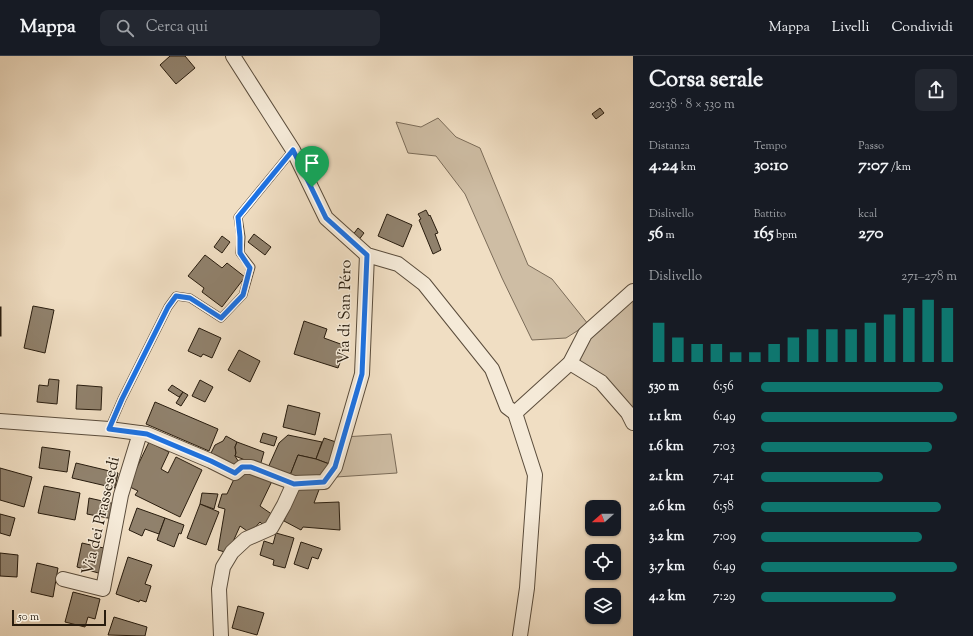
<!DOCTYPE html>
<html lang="it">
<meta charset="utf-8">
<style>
:root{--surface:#171b24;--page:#242831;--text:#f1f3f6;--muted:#9ea1a6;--line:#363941;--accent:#0f766e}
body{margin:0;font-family:"Sorts Mill Goudy",serif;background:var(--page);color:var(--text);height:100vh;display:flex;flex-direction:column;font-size:15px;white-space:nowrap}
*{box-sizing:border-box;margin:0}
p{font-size:13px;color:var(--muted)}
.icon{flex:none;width:22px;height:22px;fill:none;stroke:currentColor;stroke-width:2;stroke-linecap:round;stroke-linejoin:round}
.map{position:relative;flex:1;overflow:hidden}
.drawer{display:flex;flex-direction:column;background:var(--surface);width:340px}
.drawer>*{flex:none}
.needle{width:26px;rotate:249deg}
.fabs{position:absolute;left:585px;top:444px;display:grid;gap:8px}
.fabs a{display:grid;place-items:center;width:36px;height:36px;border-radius:8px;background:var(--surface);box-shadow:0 1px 3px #0004;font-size:20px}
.scale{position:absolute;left:12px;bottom:10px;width:94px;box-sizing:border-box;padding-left:4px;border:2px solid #281c0e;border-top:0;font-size:11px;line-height:14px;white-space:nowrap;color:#281c0e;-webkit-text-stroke:3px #f5ead8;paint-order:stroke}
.pin{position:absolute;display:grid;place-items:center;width:34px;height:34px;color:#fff;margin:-41px -17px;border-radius:50% 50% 50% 0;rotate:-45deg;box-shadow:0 0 4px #0007}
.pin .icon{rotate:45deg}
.round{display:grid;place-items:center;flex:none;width:42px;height:42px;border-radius:8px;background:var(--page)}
.headline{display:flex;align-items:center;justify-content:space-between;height:68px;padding:0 16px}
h1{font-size:22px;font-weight:700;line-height:30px}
.figures{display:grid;grid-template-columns:repeat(3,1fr);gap:6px;height:68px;padding:4px 16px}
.figures div{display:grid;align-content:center}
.figures b{font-size:17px;font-weight:700}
.figures small{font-size:11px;font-weight:400}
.figures p{font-size:11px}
.chart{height:112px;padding:8px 16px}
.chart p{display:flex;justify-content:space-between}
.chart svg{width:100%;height:72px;margin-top:4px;stroke:var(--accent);stroke-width:6}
ul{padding:0 16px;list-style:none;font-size:13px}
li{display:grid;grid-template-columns:64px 48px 1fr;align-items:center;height:30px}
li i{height:10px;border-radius:5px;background:var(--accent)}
header{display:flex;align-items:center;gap:24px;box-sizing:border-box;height:56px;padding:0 20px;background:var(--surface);border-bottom:1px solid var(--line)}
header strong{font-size:19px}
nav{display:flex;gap:22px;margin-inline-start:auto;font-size:14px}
.search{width:280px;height:36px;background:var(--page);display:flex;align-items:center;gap:10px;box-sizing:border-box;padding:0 14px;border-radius:8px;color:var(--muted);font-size:15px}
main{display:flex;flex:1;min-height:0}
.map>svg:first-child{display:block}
</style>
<header>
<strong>Mappa</strong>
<div class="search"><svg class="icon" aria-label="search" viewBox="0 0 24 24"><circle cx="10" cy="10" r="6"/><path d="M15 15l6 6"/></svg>Cerca qui</div>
<nav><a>Mappa</a><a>Livelli</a><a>Condividi</a></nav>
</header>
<main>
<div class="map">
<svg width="633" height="580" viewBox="0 0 633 580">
<rect width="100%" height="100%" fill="#f0dec3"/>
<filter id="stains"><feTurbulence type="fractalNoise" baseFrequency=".005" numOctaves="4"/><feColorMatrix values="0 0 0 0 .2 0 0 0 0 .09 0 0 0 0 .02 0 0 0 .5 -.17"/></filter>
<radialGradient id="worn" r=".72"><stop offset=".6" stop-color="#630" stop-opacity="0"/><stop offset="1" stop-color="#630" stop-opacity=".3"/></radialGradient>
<g fill="#cebda4" stroke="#7b6c59">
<path d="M438,62L456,81L480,92L528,209L552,223L588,268L566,282L532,284L502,222L465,138L436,100L408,97L396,66L421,71Z"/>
<path d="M633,238V355L573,306L587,279Z"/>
<path d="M391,378L397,417L336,421L344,381Z"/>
</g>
<g fill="#90816c" stroke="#281c0e">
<path d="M170,0H185L195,12L176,28L160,9Z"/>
<path d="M600,52L604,57L596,63L592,58Z"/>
<path d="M426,154L429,160L430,159L438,177L435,178L441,194L433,198L419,164L421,163L418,158Z"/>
<path d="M387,158L412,169L403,191L378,180Z"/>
<path d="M358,172L364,177L358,185L352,180Z"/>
<path d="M254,178L271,191L265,199L248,186Z"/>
<path d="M222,180L230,186L222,197L214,191Z"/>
<path d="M205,199L222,212L227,207L245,221L222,251L202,236L204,232L188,220Z"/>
<path d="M33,250L54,254L45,297L24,292Z"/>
<rect x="0" y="251" width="1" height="29"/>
<path d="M304,265L327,273L324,282L346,290L338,312L294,298Z"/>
<path d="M199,272L221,282L212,302L203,298L201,301L188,295Z"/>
<path d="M239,294L260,305L250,326L228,314Z"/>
<path d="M49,323L59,324L57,348L37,346L39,329L48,330Z"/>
<path d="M200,324L213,331L205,346L192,340Z"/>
<path d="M77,329L102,331L101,354L76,353Z"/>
<path d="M172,329L183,336L179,341L168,334Z"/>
<path d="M183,336L188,339L181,350L176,347Z"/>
<path d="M155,346L218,373L209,395L146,368Z"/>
<path d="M288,349L320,357L315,379L283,371Z"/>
<path d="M263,377L277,381L274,390L260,386Z"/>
<path d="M288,379L322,386L316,403L298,399L289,422L267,414L279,387Z"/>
<path d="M226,380L237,386L235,391L236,397L235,400L240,408L231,413L214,405L211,397L215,389L223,385Z"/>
<path d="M324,382L339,387L332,409L316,403Z"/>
<path d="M149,386L169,396L161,413L168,417L176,401L202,414L180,461L135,439L138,435L128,430Z"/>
<path d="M237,386L264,396L260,410L235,400L236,397L235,391Z"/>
<path d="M42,391L70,395L67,416L39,412Z"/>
<path d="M298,399L316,403L332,409L320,423L289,422Z"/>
<path d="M76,407L118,417L115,432L72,422Z"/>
<path d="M0,412L32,421L24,451L0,444Z"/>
<path d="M251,414L273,423L260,450L273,459L264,470L260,466L250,477L240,470L228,497L218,494L225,453L218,451L222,438H227L234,423Z"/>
<path d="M44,430L80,437L75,464L38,457Z"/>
<path d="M299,430L320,431L314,447L339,446L340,474L303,471L301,474L284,465Z"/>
<path d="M202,437L218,438L214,453L200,448Z"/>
<path d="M89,442L116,448L113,463L87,458Z"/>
<path d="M200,448L219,456L206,489L187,482Z"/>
<path d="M137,452L165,462L159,478L145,473L142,480L129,474Z"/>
<path d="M0,458L15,462L10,480L0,477Z"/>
<path d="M165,462L184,469L181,478L179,477L174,491L157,484Z"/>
<path d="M276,477L294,482L285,512L273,509L274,504L260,499L264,485L273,488Z"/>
<path d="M301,486L322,493L318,503L312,501L308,513L294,508Z"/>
<path d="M82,487L108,493L102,518L77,511Z"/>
<path d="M0,497L18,499L17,521L0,520Z"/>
<path d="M128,501L152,509L145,528L151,530L146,546L140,544L139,546L116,538Z"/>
<path d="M37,507L58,512L53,541L31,536Z"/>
<path d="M73,536L100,543L95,563L88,561L85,571L65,566Z"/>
<path d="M238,550L264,557L257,579L232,572Z"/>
<path d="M114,561L147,571L145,580L108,579Z"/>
</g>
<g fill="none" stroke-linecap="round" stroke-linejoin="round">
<defs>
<path id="lane" d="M109,373L122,343L168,251L176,240L190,242L221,262L243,239L251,211L240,197L241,181L238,161L293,94"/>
<g id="street">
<path d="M233,0L293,94L326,162L367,199L398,208L424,228L492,313L507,351L515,357L535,419L527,532L520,580"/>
<path d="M570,307L601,326L628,357L633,367"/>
<path d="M515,357L570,307L585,278L633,235"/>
<path d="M0,365L109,373L147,378L211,405L235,417L242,411H251L294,427L324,426L335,411L362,318L367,199"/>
<path d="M63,523L103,533L121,439L140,377"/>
<path d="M221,580L219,533L223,511L232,496L246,483L271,472L284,449L294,427"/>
</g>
</defs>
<use href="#lane" stroke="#5a4c3b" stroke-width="9"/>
<use href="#street" stroke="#5a4c3b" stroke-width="16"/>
<use href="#lane" stroke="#f5ead8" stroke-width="7"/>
<use href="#street" stroke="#f5ead8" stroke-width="14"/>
</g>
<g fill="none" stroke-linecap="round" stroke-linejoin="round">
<defs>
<path id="route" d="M293,94L326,162L367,199L362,318L335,411L324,426L294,428L251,411H242L235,417L211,405L147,378L109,373L122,343L168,251L176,240L190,242L221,262L243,239L250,212L240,197V181L238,161Z"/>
</defs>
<use href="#route" stroke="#fff" stroke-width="8"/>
<use href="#route" stroke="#1a73e8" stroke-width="5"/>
</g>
<g text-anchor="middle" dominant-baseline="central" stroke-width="3" stroke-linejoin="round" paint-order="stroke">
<g font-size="16" fill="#281c0e" stroke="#f5ead8">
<text transform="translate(346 256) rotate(-89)">Via di San Péro</text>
<text transform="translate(102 460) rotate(-77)">Via dei Prassesedi</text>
</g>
</g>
<rect width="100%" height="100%" filter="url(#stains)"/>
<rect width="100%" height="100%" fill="url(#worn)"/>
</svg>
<div class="fabs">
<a><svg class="needle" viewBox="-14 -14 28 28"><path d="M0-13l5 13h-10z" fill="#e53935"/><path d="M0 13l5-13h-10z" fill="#9ea1a6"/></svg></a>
<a><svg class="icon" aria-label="locate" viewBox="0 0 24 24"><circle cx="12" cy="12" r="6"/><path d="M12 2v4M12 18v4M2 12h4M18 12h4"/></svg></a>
<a><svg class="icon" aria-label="layers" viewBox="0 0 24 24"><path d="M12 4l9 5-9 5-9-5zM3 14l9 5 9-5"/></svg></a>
</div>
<div class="scale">50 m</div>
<div class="pin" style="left:312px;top:131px;background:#1e9e55"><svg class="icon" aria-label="arrive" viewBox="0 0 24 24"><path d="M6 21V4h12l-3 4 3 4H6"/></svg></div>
</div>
<section class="drawer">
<div class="headline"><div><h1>Corsa serale</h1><p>20:38 · 8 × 530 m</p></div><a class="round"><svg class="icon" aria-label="share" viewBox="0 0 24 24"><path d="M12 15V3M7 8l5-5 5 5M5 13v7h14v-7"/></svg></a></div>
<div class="figures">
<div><p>Distanza</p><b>4.24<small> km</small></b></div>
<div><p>Tempo</p><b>30:10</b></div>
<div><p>Passo</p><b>7:07<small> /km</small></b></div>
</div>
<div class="figures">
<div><p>Dislivello</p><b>56<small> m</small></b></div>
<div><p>Battito</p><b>165<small> bpm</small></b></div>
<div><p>kcal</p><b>270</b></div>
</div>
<div class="chart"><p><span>Dislivello</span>271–278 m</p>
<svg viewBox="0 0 160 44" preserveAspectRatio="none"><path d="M5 44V20M15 44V29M25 44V33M35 44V33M45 44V38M55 44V38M65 44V33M75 44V29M85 44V24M95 44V24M105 44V24M115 44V20M125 44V15M135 44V11M145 44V6M155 44V11"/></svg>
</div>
<ul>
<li><b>530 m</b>6:56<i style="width:93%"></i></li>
<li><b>1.1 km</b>6:49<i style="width:100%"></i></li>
<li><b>1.6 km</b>7:03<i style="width:87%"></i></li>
<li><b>2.1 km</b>7:41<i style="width:62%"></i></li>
<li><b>2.6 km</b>6:58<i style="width:92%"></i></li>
<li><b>3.2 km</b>7:09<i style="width:82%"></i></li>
<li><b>3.7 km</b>6:49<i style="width:100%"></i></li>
<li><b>4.2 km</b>7:29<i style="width:69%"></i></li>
</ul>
</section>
</main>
